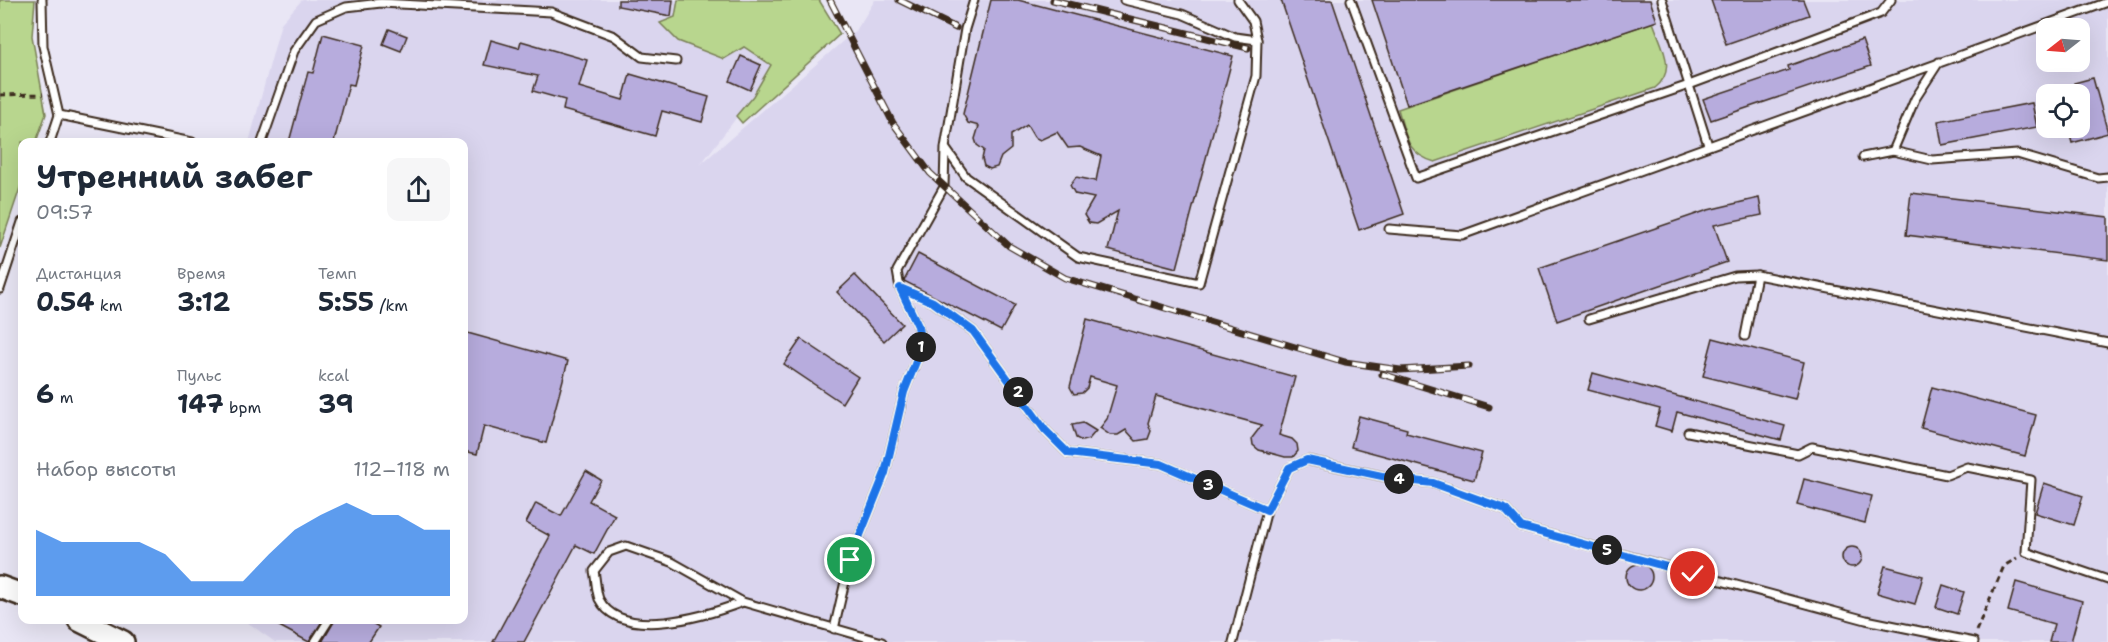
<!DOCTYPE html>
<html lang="ru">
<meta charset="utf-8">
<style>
:root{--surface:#fff;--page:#f6f6f7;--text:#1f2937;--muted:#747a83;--accent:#1a73e8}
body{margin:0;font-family:"Shantell Sans",sans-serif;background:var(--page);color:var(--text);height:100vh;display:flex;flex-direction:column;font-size:22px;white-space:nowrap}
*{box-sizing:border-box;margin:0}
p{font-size:20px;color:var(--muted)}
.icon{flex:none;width:33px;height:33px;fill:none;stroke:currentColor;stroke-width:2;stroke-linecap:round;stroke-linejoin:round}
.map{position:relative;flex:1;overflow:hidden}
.sheet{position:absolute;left:18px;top:138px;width:450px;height:486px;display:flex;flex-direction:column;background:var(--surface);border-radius:12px;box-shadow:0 6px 24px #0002}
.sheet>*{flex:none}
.needle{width:39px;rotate:253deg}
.tools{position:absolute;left:2036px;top:18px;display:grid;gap:12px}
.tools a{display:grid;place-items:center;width:54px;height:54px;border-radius:12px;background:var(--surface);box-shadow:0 6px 24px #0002;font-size:30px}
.pin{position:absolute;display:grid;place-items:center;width:51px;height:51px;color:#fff;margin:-26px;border:3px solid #fff;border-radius:50%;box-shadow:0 2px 6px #0007}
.km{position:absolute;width:30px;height:30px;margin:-15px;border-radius:50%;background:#222;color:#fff;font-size:16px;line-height:30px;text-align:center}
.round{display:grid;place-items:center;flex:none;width:63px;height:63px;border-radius:12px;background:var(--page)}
.summary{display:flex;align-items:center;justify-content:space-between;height:102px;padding:0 18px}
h1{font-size:33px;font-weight:700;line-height:45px}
.figures{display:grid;grid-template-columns:repeat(3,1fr);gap:9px;height:102px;padding:6px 18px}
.figures div{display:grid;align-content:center}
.figures b{font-size:26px;font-weight:700}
.figures small{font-size:16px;font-weight:400}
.figures p{font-size:16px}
.chart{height:168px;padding:12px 18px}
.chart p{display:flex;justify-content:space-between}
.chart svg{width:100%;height:108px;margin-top:6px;fill:var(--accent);opacity:.7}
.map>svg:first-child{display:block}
</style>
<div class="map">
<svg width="2108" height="642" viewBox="0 0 2108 642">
<rect width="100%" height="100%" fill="#e9e6f5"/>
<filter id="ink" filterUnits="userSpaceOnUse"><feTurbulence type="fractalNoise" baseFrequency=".0167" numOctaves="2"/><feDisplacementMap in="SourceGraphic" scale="12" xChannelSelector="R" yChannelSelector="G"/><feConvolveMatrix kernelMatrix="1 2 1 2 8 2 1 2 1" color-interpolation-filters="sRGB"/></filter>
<g filter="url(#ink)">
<path fill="#dad5ee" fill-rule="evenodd" d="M302,0H678L675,17L744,47L771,65L753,96L701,164L857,29L875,0H2108V642H275L244,620H464V142H249L281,23ZM2046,28H2079V62H2046ZM2046,94H2079V128H2046Z"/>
<g fill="#b8d68e" stroke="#7a8056" stroke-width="1.5">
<path d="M0,0H35L32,36L46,114L36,142H22V182L0,248Z"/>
<path d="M678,0H819L840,34L742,123L736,116L753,96L771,65L744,47L724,59L678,41L660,23L675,17Z"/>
<path d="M1653,22C1661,46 1678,70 1655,88L1435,162C1406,154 1406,135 1398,109Z"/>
</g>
<g fill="#b7acdd" stroke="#3b2a1e" stroke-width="1.5">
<path d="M618,0H673L671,16L618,6Z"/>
<path d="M991,0H1018L1233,56L1177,268L1108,250L1118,211L1096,224L1089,223L1084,215L1094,198L1075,194L1070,185L1076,177L1096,181L1101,156L1080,147L1068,148L1057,132L1040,140L1034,137L1027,125L1011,135V149L1001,157L997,167L990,169L984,166L982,159L984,150L977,145L975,139L979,126L968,123L963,114Z"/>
<path d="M1281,0H1332L1404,214L1359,230Z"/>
<path d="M1372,0H1650L1657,21L1407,105Z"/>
<path d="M1711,0H1803L1809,15L1726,44Z"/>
<path d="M389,29L407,36L401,51L383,44Z"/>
<path d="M323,34L364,45L354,85L349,84L334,142H289L308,72L313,73Z"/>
<path d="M491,40L519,48L521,41L587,60L579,87L623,100L630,74L709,97L702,122L662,111L655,136L563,110L565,100L533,91L538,76L484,65Z"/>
<path d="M1862,40L1871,66L1711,120L1703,99L1789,70L1788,66Z"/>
<path d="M741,56L761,65L750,90L730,81Z"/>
<path d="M2093,78L2108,133L2072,143L2068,128H2079V125L2085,123L2074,83Z"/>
<path d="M2032,103L2037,127L1942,145L1938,121Z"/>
<path d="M1911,193L2108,217V260L1906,235Z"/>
<path d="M1759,198L1762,215L1714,225L1727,262L1557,321L1539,268L1708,210Z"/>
<path d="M918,254L1015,305L1001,331L904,281Z"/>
<path d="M855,275L902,324L884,341L837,292Z"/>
<path d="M1087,319L1295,377L1279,435L1292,439L1297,444L1298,451L1293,457H1285L1259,450L1253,445L1252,438L1262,425L1156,396L1148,423L1151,431L1148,439L1136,441L1126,430L1118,435H1110L1100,428L1107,419L1117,385L1090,377L1087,388L1082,393L1074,394L1070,387Z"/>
<path d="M464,332L568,361L546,443L484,426L477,454L464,451Z"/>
<path d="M1713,338L1804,362L1795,399L1703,376Z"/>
<path d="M801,339L858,377L842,403L784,364Z"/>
<path d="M1593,373L1785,426L1781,440L1677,412L1672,431L1655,426L1660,409L1588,390Z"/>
<path d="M1932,387L2036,415L2025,456L1921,428Z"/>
<path d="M1359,416L1407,429L1406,433L1482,453L1474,480L1351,447Z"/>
<path d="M1083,423L1096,431L1089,439L1082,441L1076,438L1072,425Z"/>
<path d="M586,471L601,480L589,501L615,515L594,554L576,545L524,642H493L550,536L526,523L536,503L561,516Z"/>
<path d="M1804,479L1872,496L1865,523L1797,505Z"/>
<path d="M2044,483L2083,496L2074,525L2035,513Z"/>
<circle cx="1852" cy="557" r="10"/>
<circle cx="1639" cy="577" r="13"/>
<path d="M1885,566L1923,576L1915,604L1877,593Z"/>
<path d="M2016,582L2082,601L2071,642H2049L2054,624L2008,611Z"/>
<path d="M1943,585L1964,592L1957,614L1936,607Z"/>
<path d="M268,620H323L309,642Z"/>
<path d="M335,620H367L379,627L369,642H322Z"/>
</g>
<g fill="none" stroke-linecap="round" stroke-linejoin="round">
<defs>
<g id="lane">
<path d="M42,0L43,46L59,115"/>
<path d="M1124,0L1182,14L1235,37L1257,40"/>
<path d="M1351,0L1416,178L1689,85L1823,35L1881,13L1891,0"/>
<path d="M1662,0L1708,145"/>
<path d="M50,142L59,115L192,142"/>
<path d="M262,142L294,51L316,20L346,7L381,3L551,12L614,36L642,57L676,61"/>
<path d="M946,149L966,177L1078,257L1199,283L1256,76L1257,40L1253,21L1238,0"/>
<path d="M1893,151L1915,99L1939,62"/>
<path d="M1863,157L1893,151L1932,160L2017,154L2098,178L2108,177"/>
<path d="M1389,229L1462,235L2108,2"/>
<path d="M900,288L933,302L973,331L1045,430L1068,453L1161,464L1267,510L1233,642"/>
<path d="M0,289L22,222"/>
<path d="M1589,319L1735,276L1757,275L2108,343"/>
<path d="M1745,336L1757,275"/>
<path d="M1688,432L1798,454L1812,447L1947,475L1967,467L2031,480L2026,552L2108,580"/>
<path d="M1267,510L1289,468L1307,460L1396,479L1433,483L1505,509L1521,527L1866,620L1974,642"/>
<path d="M743,602C706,616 621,642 599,599C596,591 596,580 594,571L609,552L626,546L672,562L743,602L882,642"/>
<path d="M834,629L850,560L885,473L904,392L921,349L918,326L900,288L897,271L944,187L945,148L965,29L974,0"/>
<path d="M315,642L329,620"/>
</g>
<g id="primary">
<path d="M0,587L22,595"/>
<path d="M79,620L123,642"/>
</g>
</defs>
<use href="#lane" stroke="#3b2a1e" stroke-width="11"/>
<use href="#primary" stroke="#3b2a1e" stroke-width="26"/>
<g stroke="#3b2a1e" stroke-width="3" stroke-dasharray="6 4.5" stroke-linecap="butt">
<path d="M0,95L43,94"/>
<path d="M1976,631L2004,566L2017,558"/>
</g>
<use href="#lane" stroke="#fff" stroke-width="7"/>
<use href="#primary" stroke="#fff" stroke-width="21"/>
<defs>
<g id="rail">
<path d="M830,0L893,123L930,173L1009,246L1065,278L1345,362L1400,370L1469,366"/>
<path d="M899,0L956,28"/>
<path d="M1053,0L1248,48"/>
<path d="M1382,374L1489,407"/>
</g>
</defs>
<use href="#rail" stroke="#3b2a1e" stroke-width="7"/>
<use href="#rail" stroke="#fff" stroke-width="4.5" stroke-dasharray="14" stroke-linecap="butt"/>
</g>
</g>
<g fill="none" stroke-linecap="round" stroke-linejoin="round" filter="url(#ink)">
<defs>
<path id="route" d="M850,560L885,473L904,392L921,349L918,326L900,288L933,302L973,331L1045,430L1068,453L1161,464L1267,510L1289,468L1307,460L1396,479L1433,483L1505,509L1521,527L1693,574"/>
</defs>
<use href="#route" stroke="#fff" stroke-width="12"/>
<use href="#route" stroke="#1a73e8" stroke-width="8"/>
</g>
</svg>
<div class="tools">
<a><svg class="needle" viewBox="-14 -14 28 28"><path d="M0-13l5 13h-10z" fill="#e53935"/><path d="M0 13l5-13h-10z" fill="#747a83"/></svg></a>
<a><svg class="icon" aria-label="locate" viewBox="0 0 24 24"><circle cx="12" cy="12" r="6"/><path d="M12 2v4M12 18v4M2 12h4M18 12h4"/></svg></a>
</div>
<div class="pin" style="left:850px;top:560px;background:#1e9e55"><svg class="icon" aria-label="arrive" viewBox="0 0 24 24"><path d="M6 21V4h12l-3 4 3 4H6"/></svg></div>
<div class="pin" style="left:1693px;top:574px;background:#d93025"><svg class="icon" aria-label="check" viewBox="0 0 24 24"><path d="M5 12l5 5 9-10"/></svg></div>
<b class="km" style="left:921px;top:347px">1</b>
<b class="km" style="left:1018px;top:392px">2</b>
<b class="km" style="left:1208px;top:485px">3</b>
<b class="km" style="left:1399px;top:479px">4</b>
<b class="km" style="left:1607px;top:550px">5</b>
<section class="sheet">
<div class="summary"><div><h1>Утренний забег</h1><p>09:57</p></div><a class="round"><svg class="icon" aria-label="share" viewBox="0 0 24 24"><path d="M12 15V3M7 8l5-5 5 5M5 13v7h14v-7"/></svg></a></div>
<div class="figures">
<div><p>Дистанция</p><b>0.54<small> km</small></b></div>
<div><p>Время</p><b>3:12</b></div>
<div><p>Темп</p><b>5:55<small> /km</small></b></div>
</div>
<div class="figures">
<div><b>6<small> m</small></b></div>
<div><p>Пульс</p><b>147<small> bpm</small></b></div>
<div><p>kcal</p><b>39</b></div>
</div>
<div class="chart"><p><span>Набор высоты</span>112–118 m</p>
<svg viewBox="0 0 160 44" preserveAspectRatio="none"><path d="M0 44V17L10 22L20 22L30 22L40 22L50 27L60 38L70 38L80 38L90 27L100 17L110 11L120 6L130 11L140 11L150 17L160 17V44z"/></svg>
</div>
</section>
</div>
